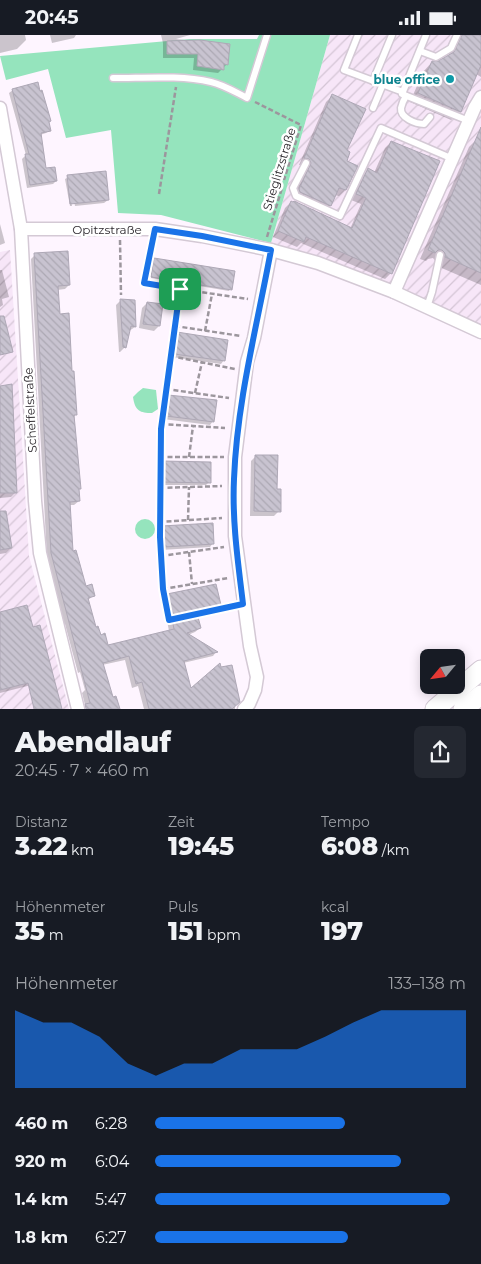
<!DOCTYPE html>
<html lang="de">
<meta charset="utf-8">
<style>
:root{--surface:#171b24;--page:#242831;--text:#f1f3f6;--muted:#9ea1a6;--accent:#1a73e8}
body{margin:0;font-family:Montserrat,sans-serif;background:var(--page);color:var(--text);height:100vh;display:flex;flex-direction:column;font-size:19px;white-space:nowrap}
*{box-sizing:border-box;margin:0}
p{font-size:16px;color:var(--muted)}
.icon{flex:none;width:28px;height:28px;fill:none;stroke:currentColor;stroke-width:2;stroke-linecap:round;stroke-linejoin:round}
.map{position:relative;height:674px;overflow:hidden}
.side{display:flex;flex-direction:column;background:var(--surface);flex:1}
.side>*{flex:none}
.needle{width:32px;rotate:241deg}
.fabs{position:absolute;left:420px;top:614px;display:grid;gap:10px}
.fabs a{display:grid;place-items:center;width:45px;height:45px;border-radius:8px;background:var(--surface);box-shadow:0 2px 12px #0003;font-size:25px}
.pin{position:absolute;display:grid;place-items:center;width:42px;height:42px;color:#fff;margin:-21px;border-radius:10px;box-shadow:0 2px 8px #0006}
.round{display:grid;place-items:center;flex:none;width:52px;height:52px;border-radius:8px;background:var(--page)}
.head{display:flex;align-items:center;justify-content:space-between;height:85px;padding:0 15px}
h1{font-size:28px;font-weight:800;line-height:38px}
.figures{display:grid;grid-template-columns:repeat(3,1fr);gap:8px;height:85px;padding:5px 15px}
.figures div{display:grid;align-content:center}
.figures b{font-size:25px;font-weight:800}
.figures small{font-size:14px;font-weight:400}
.figures p{font-size:14px}
.chart{height:140px;padding:10px 15px}
.chart p{display:flex;justify-content:space-between}
.chart svg{width:100%;height:90px;margin-top:5px;fill:var(--accent);opacity:.7}
ul{padding:0 15px;list-style:none;font-size:16px}
li{display:grid;grid-template-columns:80px 60px 1fr;align-items:center;height:38px}
li i{height:12px;border-radius:6px;background:var(--accent)}
.status{display:flex;justify-content:space-between;align-items:center;height:35px;padding:0 25px;background:var(--surface);direction:ltr}
.status svg{height:14px;fill:currentColor}
.map>svg:first-child{display:block}
</style>
<div class="status"><b>20:45</b><svg viewBox="0 0 49 12"><path d="M0 12V9h3v3zM5 12V6h3v6zM10 12V3h3v9zM15 12V0h3v12zM26 1h20v11H26zM47 4h2v5h-2z"/></svg></div>
<div class="map">
<svg width="481" height="674" viewBox="0 0 481 674">
<defs>
<pattern id="industrial-furrows" width="10" height="10" patternUnits="userSpaceOnUse" patternTransform="scale(1.25)"><rect width="10" height="10" fill="#f7e6f8"/><path d="M-1 1l2-2M0 10L10 0M9 11l2-2" fill="none" stroke="#d4c5d5"/></pattern>
<pattern id="building-back-hatch" width="6" height="6" patternUnits="userSpaceOnUse" patternTransform="scale(1.25)"><rect width="6" height="6" fill="#c8c3d0"/><path d="M-1 5l2 2M0 0l6 6M5-1l2 2" fill="none" stroke="#aca8b3"/></pattern>
</defs>
<rect width="100%" height="100%" fill="#fef5ff"/>
<g fill="url(#industrial-furrows)">
<path d="M330,0H481V292L271,215V208Z"/>
<path d="M10,215L29,521L69,674H0V217Z"/>
</g>
<g fill="#95e4bd">
<path d="M259,0H330L271,208L161,180L118,178L111,95L66,103L48,34L6,45L0,21L190,4H257Z"/>
<path d="M143,353L156,355L158,374L152,378C140,378 135,376 133,362L138,357Z"/>
<circle cx="145" cy="494" r="10"/>
</g>
<g fill="#0003">
<path d="M0,0H25L26,5L17,14L0,18Z"/>
<path d="M50,0H76L74,3L52,8Z"/>
<path d="M161,0H190L176,4L229,10L227,29L218,38L193,35L194,23H163V8Z"/>
<path d="M457,0H481V42L476,39L460,76L451,85L410,67L423,37L432,27L438,28L448,22Z"/>
<path d="M13,55L48,87L50,95L46,98L40,100L45,135L56,146L53,149L27,153L22,124L26,120L9,58Z"/>
<path d="M333,60L346,116L345,155L339,161L334,160L330,171L323,177L294,164L293,162L305,135L302,130H299L326,67Z"/>
<path d="M477,104L481,105V250L437,231L436,227L433,223L428,224L426,226L420,224L469,112Z"/>
<path d="M391,107V238L385,244L301,208L297,212L273,202L285,173L291,167L350,194L361,169L351,165L362,141L368,135L374,138L385,113Z"/>
<path d="M68,141L108,165L104,168L75,171L69,142H67Z"/>
<path d="M67,143L72,171H70L65,144Z"/>
<path d="M0,189L5,208L0,210Z"/>
<path d="M35,220L69,250L65,254L57,255L59,280L76,379L73,383L80,454L78,455L79,466L74,470H68L72,517L85,552L93,561L88,565L95,593L108,612L169,596L163,565L168,560L219,570L215,574L196,578L200,593L195,597L188,600L216,617L213,621L183,628L190,656L235,671V674H144L138,651L132,653L125,625L102,630L112,664L119,674H86L82,658L85,655L80,637L78,638L65,589L64,590L47,523L31,224Z"/>
<path d="M155,225L230,254L229,256L151,243Z"/>
<path d="M0,235H2L9,262L2,264L3,270L0,272Z"/>
<path d="M121,265L135,292L129,296L125,312L120,317H119L116,270Z"/>
<path d="M147,268L159,291L154,296L139,293L142,273Z"/>
<path d="M178,299L224,325L221,329L172,322L174,302Z"/>
<path d="M0,352L16,457L11,462L0,463Z"/>
<path d="M168,361L213,386L210,390L163,384L165,365Z"/>
<path d="M256,421L276,455L279,476L274,481H250L251,426Z"/>
<path d="M163,428L209,447L206,450H159V431Z"/>
<path d="M163,492L213,508L210,512L161,515L159,495Z"/>
<path d="M0,496L11,513L6,518L0,519Z"/>
<path d="M0,578L32,594L47,646L0,658Z"/>
</g>
<g fill="url(#building-back-hatch)" stroke="#aea8b6">
<path d="M462,0H481V30L461,77L418,58L432,26H438L454,17Z"/>
<path d="M200,5L230,9L228,30L224,29V35L197,31L198,19H167V6Z"/>
<path d="M38,47L40,56L42,55L51,86L49,87L51,96L41,98L46,133L55,132L57,146L30,150L25,119H29L12,54Z"/>
<path d="M332,59L366,74L347,115L350,117L347,126L358,131L346,155L339,153L331,171L300,157L299,154L311,128L309,124L304,123Z"/>
<path d="M481,92V238L445,222V218L442,215H438L435,218L428,215Z"/>
<path d="M391,106L440,126L392,239L306,202L304,207L278,196L291,166L293,167L294,166L352,193L366,163L356,159L368,133L377,138Z"/>
<path d="M106,136L109,165L70,169L67,140Z"/>
<path d="M68,216L70,250L58,251L60,279L69,278L72,336H74L77,380H74L81,454H79L80,466L70,467L73,516L76,515L86,551L92,549L95,561L88,563L96,592L98,591L101,600L105,598L108,610L174,594L167,559L216,549L221,570L196,575L201,593L187,598L218,617L184,626L191,653L220,628L221,632L232,630L240,667L232,674H149L142,647L136,649L129,621L103,628L113,662L116,661L120,674H86L85,669L90,668L51,518L34,218Z"/>
<path d="M154,223L235,236L232,255L151,242Z"/>
<path d="M120,264L135,265L136,292L131,291L126,313L123,312Z"/>
<path d="M147,267L163,269L160,291L143,289Z"/>
<path d="M0,281H4L13,317L0,320Z"/>
<path d="M177,297L228,305L225,326L174,319Z"/>
<path d="M12,349L17,458H0V351Z"/>
<path d="M168,360L217,365L214,387L166,381Z"/>
<path d="M255,420H278L277,454H281V477L254,476Z"/>
<path d="M162,426L211,427V448L162,447Z"/>
<path d="M0,476H6L12,513L0,515Z"/>
<path d="M213,488L214,509L164,512L162,491Z"/>
<path d="M27,570L33,592L40,590L62,674H34L28,648L0,655V577Z"/>
</g>
<g fill="none" stroke-linecap="round" stroke-linejoin="round">
<defs>
<g id="lane">
<path d="M358,0L344,35L403,57"/>
<path d="M426,0L402,59L469,86"/>
<path d="M420,16L436,22L451,13L457,0"/>
<path d="M113,43C145,43 180,40 211,47C224,50 235,57 247,63L267,0"/>
<path d="M373,46L392,0"/>
<path d="M406,61C404,64 402,69 401,73C400,83 416,89 424,89L430,82"/>
<path d="M373,73L383,49"/>
<path d="M306,128L293,153L296,161L340,181L381,93L453,124"/>
<path d="M427,272L432,257L440,220"/>
</g>
<g id="street">
<path d="M0,73L21,194L35,466L40,518L78,674"/>
<path d="M21,194H155L202,201L271,215L318,228L394,257L481,297"/>
<path d="M394,257L475,72L481,62"/>
<path d="M244,674L249,669L255,655L257,642L250,611L235,501V422L247,327L254,303L271,215"/>
</g>
<g id="primary">
<path d="M435,674L481,635"/>
<path d="M463,674L481,660"/>
</g>
</defs>
<use href="#lane" stroke="#d4c9d5" stroke-width="9"/>
<use href="#street" stroke="#d4c9d5" stroke-width="15"/>
<use href="#primary" stroke="#d4c9d5" stroke-width="21"/>
<g stroke="#9c969d" stroke-width="2.5" stroke-dasharray="5 2.5" stroke-linecap="butt">
<path d="M255,67L301,90L284,145"/>
<path d="M159,159L176,52"/>
<path d="M267,202L282,153"/>
<path d="M120,205L121,260"/>
<path d="M152,208L144,248L180,254L161,394L160,502L163,554L169,585L231,572"/>
<path d="M180,254L248,264"/>
<path d="M175,291L241,301"/>
<path d="M205,296L212,259"/>
<path d="M171,321L235,334"/>
<path d="M166,354L229,363"/>
<path d="M195,358L202,327"/>
<path d="M161,389L225,393"/>
<path d="M160,422H224"/>
<path d="M189,422L193,391"/>
<path d="M160,453L222,451"/>
<path d="M188,485L189,452"/>
<path d="M159,487L222,483"/>
<path d="M189,517L192,549"/>
<path d="M161,521L224,512"/>
<path d="M163,554L228,543"/>
</g>
<use href="#lane" stroke="#fff" stroke-width="6"/>
<use href="#street" stroke="#fff" stroke-width="12"/>
<use href="#primary" stroke="#fff" stroke-width="19"/>
</g>
<g fill="none" stroke-linecap="round" stroke-linejoin="round">
<defs>
<path id="route" d="M155,194L202,201L271,215C257,291 237,366 234,444C232,486 238,527 243,569L169,585L163,554L160,502L161,394L180,254L144,248Z"/>
</defs>
<use href="#route" stroke="#fff" stroke-width="10"/>
<use href="#route" stroke="#1a73e8" stroke-width="6"/>
</g>
<circle fill="#0f9aa8" stroke="#fff" stroke-width="2" cx="450" cy="44" r="5"/>
<g text-anchor="middle" dominant-baseline="central" stroke-width="5" stroke-linejoin="round" paint-order="stroke">
<g font-size="12" font-weight="bold" fill="#0d838f" stroke="#fff" text-anchor="end">
<text x="440" y="44">blue office</text>
</g>
<g font-size="12" fill="#2b272c" stroke="#fff">
<text transform="translate(279 134) rotate(-73)">Stieglitzstraße</text>
<text x="107" y="194">Opitzstraße</text>
<text transform="translate(30 375) rotate(-93)">Scheffelstraße</text>
</g>
</g>
</svg>
<div class="fabs">
<a><svg class="needle" viewBox="-14 -14 28 28"><path d="M0-13l5 13h-10z" fill="#e53935"/><path d="M0 13l5-13h-10z" fill="#9ea1a6"/></svg></a>
</div>
<div class="pin" style="left:180px;top:254px;background:#1e9e55"><svg class="icon" aria-label="arrive" viewBox="0 0 24 24"><path d="M6 21V4h12l-3 4 3 4H6"/></svg></div>
</div>
<section class="side">
<div class="head"><div><h1>Abendlauf</h1><p>20:45 · 7 × 460 m</p></div><a class="round"><svg class="icon" aria-label="share" viewBox="0 0 24 24"><path d="M12 15V3M7 8l5-5 5 5M5 13v7h14v-7"/></svg></a></div>
<div class="figures">
<div><p>Distanz</p><b>3.22<small> km</small></b></div>
<div><p>Zeit</p><b>19:45</b></div>
<div><p>Tempo</p><b>6:08<small> /km</small></b></div>
</div>
<div class="figures">
<div><p>Höhenmeter</p><b>35<small> m</small></b></div>
<div><p>Puls</p><b>151<small> bpm</small></b></div>
<div><p>kcal</p><b>197</b></div>
</div>
<div class="chart"><p><span>Höhenmeter</span>133–138 m</p>
<svg viewBox="0 0 160 44" preserveAspectRatio="none"><path d="M0 44V6L10 12L20 12L30 19L40 32L50 38L60 32L70 32L80 25L90 25L100 25L110 19L120 12L130 6L140 6L150 6L160 6V44z"/></svg>
</div>
<ul>
<li><b>460 m</b>6:28<i style="width:61%"></i></li>
<li><b>920 m</b>6:04<i style="width:79%"></i></li>
<li><b>1.4 km</b>5:47<i style="width:95%"></i></li>
<li><b>1.8 km</b>6:27<i style="width:62%"></i></li>
</ul>
</section>
